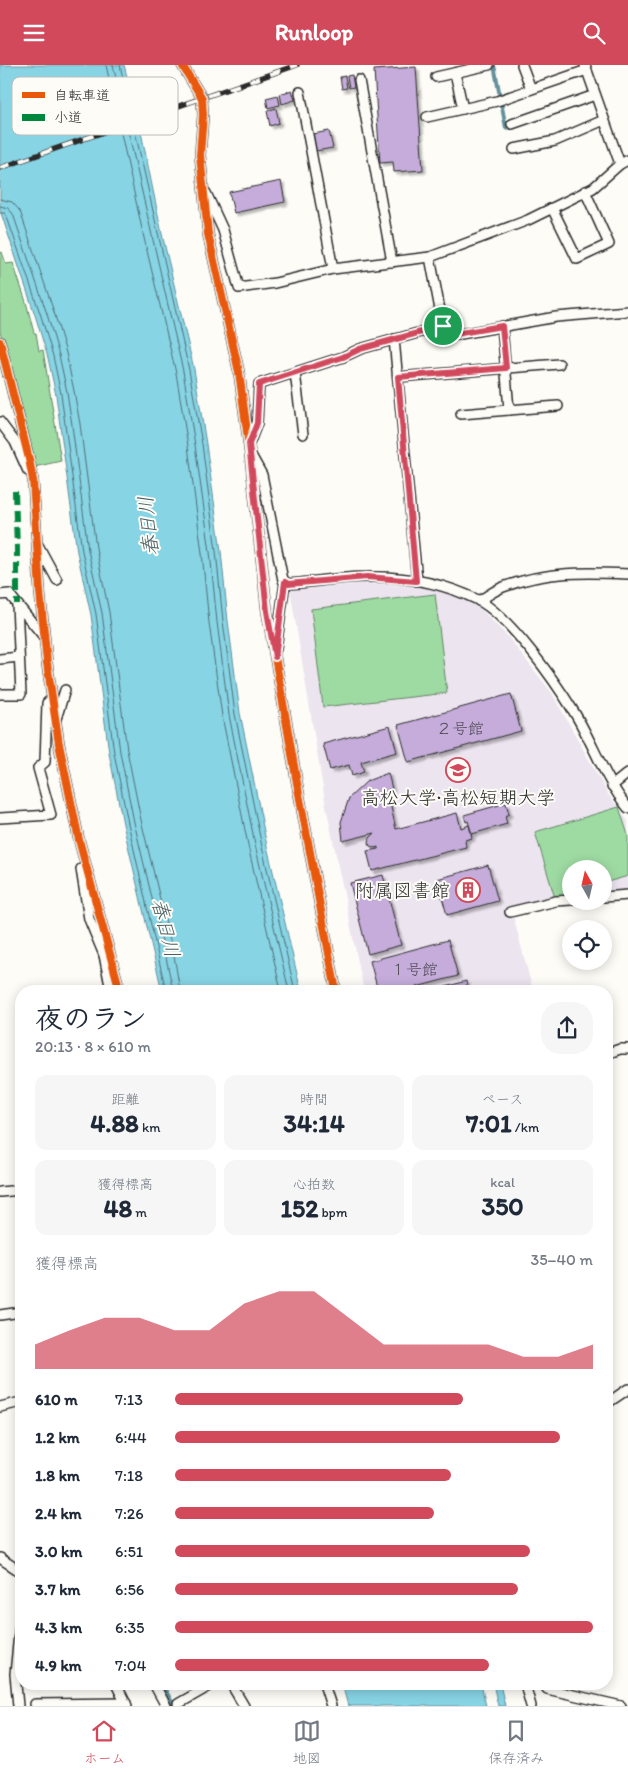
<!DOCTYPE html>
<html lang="ja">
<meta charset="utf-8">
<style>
:root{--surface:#fff;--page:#f6f6f7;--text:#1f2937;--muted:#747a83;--line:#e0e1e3;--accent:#d1495b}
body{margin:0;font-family:Itim,"Klee One",sans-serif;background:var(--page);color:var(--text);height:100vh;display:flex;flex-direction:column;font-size:19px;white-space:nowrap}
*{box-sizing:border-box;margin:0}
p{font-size:16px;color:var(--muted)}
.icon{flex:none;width:28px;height:28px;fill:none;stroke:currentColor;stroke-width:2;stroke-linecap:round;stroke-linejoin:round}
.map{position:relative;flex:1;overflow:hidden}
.details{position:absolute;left:15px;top:920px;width:598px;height:705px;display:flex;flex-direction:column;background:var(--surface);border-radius:20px;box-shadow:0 2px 12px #0003}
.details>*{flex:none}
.needle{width:32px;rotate:352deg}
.buttons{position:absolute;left:562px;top:795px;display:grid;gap:10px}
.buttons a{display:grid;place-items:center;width:50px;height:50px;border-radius:50%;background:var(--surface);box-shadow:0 2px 12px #0003;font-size:25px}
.pin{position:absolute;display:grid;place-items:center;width:42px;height:42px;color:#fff;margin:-21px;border:2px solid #fff;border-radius:50%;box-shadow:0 1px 5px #0007}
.round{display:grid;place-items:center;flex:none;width:52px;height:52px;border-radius:20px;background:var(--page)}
.head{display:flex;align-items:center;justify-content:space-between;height:85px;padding:0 20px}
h1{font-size:28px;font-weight:800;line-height:38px}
.stats{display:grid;grid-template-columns:repeat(3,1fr);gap:8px;height:85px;padding:5px 20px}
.stats div{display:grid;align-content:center;border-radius:12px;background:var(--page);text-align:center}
.stats b{font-size:25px;font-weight:800}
.stats small{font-size:14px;font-weight:400}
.stats p{font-size:14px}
.chart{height:140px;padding:10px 20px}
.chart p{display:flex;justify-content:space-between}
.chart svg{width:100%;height:90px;margin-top:5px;fill:var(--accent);opacity:.7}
ul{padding:0 20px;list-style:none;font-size:16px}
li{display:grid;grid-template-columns:80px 60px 1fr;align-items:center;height:38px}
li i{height:12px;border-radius:6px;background:var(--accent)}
header{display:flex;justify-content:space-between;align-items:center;height:65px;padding:0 20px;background:var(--accent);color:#fff;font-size:22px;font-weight:800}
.tab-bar{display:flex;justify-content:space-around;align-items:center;height:70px;border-top:1px solid var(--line);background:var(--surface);font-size:14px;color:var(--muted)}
.tab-bar a{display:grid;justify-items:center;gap:2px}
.tab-bar .on{color:var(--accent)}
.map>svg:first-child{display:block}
</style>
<header><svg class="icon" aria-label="menu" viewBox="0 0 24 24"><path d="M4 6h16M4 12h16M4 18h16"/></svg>Runloop<svg class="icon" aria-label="search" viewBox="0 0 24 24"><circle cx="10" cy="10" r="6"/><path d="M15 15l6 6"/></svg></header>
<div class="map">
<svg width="628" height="1641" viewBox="0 0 628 1641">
<defs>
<filter id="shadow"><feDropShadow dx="3" dy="3" stdDeviation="1" flood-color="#0004"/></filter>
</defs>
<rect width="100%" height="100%" fill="#fdfcf7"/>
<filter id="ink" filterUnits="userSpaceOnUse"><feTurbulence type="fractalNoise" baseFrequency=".02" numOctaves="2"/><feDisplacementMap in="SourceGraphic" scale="10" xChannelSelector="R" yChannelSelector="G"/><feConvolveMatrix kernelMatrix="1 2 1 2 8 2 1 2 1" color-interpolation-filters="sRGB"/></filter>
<g filter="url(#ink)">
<path fill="#ece4ef" d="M368,518L430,522L478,541L508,572L552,628L608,729L628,756V826L604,828V804H571V832L511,843L533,926H364L326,741L290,524Z"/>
<g fill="#9edba2" stroke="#648366">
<path d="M2,187L6,199L13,198L26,237L34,268H36L39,286L43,285L61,396L34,402L0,266V188Z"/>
<path d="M435,529L447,628L323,642L311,544Z"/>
<path d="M619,742L628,770V811L604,818V804H571V828L555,833L535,767Z"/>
</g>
<g fill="#87d4e5" stroke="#62909b">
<path d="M0,0H124L140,62L162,169L194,304L206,379L221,486L228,556L240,648L267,781L301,926H162L123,759L109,688L91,550L77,487L56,330L48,293L36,253L0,145Z"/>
<path d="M342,1619H481L486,1641H348Z"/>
<path d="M493,1619H500L505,1641H498Z"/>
</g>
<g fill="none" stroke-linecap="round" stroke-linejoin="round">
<g stroke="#506f75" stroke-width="1">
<path d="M106,0L144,173L176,308L188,381L202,488L209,558L222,651L249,785L281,926"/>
<path d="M113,0L183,306L195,380L210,487L217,557L229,650L256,784L289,926"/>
<path d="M120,0L189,305L202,379L216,486L223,556L235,649L262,782L295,926"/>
<path d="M0,134L12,137L20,146L54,247L66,288L74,326L80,359L96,483L109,547L127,685L141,755L175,896L180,926"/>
<path d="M0,141L8,143L13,149L47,249L59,290L67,327L72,360L88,485L102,548L120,687L134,757L167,897L173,926"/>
<path d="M0,148H5L7,152L41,251L53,291L61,329L82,486L96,549L114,688L128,758L166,926"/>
</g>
<g stroke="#62909b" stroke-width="4">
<path d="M494,0L506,63"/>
<path d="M162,1619L174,1641"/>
</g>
</g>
<g fill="#c5acdb" stroke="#2b2b2b" filter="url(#shadow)">
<path d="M416,2L423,105L394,107L393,97L380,98L374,5Z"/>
<path d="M352,10L354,22L349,23L347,11Z"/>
<path d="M345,11L347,23L342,24L340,12Z"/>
<path d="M292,25L295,35L282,39L280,29Z"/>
<path d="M278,30L280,40L268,43L266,33Z"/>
<path d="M276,43L279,58L270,61L267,46Z"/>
<path d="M329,66L333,83L316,86L313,69Z"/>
<path d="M281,116L285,137L234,148L229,127Z"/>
<path d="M511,629L521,666L408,697L398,660Z"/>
<path d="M390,661L397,687L361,697L364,707L352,711L349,700L330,705L323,679Z"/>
<path d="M388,708L392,724L387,725L396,764L457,748L461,763L469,760L472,773L465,775L466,782L372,806L367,786L378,784V782L375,783L370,781L369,777L370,773L375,768L343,776L341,757L349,733L367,716Z"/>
<path d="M506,738L509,749L505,751L507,759L472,769L468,756L466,757L464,750Z"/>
<path d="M488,800L498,836L447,850L437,814Z"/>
<path d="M383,810L401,880L368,889L350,818Z"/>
<path d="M448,875L458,911L401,926H378L370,896Z"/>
<path d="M466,916L468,926H431Z"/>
</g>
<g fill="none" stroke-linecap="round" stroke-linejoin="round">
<defs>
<g id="street">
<path d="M182,0L202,33L203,50L200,90L208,169L239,307L250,389L267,546L297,718L336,926"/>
<path d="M522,0L531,24"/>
<path d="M585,0L620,99"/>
<path d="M455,8L463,44"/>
<path d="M436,12L489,0"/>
<path d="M359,15L392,197"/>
<path d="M300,27L333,204"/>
<path d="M427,52L497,36L587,5"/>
<path d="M512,59L595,30"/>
<path d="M514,84L555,76L604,55"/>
<path d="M206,128L223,165L239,223L275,218L333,204L430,192L528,155L593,123L620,99L628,95"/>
<path d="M552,143L577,194L609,179L585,126"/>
<path d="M430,192L444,266L449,271L556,252L628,246"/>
<path d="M502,261L509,345L558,341"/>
<path d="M394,274L417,516"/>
<path d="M0,277L29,394L33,415L40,527L47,598L59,679L79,775L120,926"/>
<path d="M295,308L303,369"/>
<path d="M398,312L559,299"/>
<path d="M461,349L509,345"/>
<path d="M0,357L15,377L28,406"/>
<path d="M249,379L257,358L259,319L343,292L360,284L443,261"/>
<path d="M252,392L262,410L283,515L288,519C314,517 341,512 367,512C405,511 444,518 478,535C510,552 555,616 574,647C593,678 605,715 628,743"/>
<path d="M38,480L57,515"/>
<path d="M0,530L9,529L44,572"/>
<path d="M479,536C487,531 496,524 506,521C547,506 585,507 628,509"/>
<path d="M276,584L285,517"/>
<path d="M0,594L19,592"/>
<path d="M0,629H21L17,539"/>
<path d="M56,654L65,625"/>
<path d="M612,721L628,708"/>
<path d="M0,753L51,750L38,703L45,697L47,638L52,634"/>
<path d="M81,804L89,854L104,890L109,889"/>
<path d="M604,832L628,830"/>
<path d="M510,847L556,836L571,835"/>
<path d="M104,890L111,926"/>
<path d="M606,989L620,984H628"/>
<path d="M0,1127L21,1125"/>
<path d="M0,1250L21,1247"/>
<path d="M606,1339L628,1324"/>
<path d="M0,1342L21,1337"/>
<path d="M0,1493L21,1507"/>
<path d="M116,1619L127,1641"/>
<path d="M154,1619L166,1641"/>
<path d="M231,1619L244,1641"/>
<path d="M324,1619L331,1641"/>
<path d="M525,1619L531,1641"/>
<path d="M544,1619L547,1624L621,1641"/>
<path d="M35,1639L126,1638"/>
<path d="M178,1639L213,1619"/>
<path d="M18,1641L15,1609L21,1548"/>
</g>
</defs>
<use href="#street" stroke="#2b2b2b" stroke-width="12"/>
<use href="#street" stroke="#fdfcf7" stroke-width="9"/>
<defs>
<path id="rail" d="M0,103L297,0"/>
</defs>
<use href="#rail" stroke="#2b2b2b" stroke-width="5.5"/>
<use href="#rail" stroke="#fdfcf7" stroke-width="4" stroke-dasharray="11" stroke-linecap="butt"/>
<path stroke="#00873e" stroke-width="6" stroke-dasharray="12 6" stroke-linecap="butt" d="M15,426L17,483V539"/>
<defs>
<g id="cycleway">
<path d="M182,0L202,33L203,50L200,90L208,169L239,307L250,389L267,546L297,718L336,926"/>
<path d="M0,277L29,394L33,415L40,527L47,598L59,679L79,775L120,926"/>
</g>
</defs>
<use href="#cycleway" stroke="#fdfcf7" stroke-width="11"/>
<use href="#cycleway" stroke="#e8590c" stroke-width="8"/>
</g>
</g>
<g fill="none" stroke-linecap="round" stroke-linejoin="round" filter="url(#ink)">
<defs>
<path id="route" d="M443,261L444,266L449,270L502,261L506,303L398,312L416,516L367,512L288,519L285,517L275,592L267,546L249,379L257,358L259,319L343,292L360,284Z"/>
</defs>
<use href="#route" stroke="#fff" stroke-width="10"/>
<use href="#route" stroke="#d1495b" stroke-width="6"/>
</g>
<defs>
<symbol id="university-ring" viewBox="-11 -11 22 22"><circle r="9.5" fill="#fdfcf7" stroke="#d1495b" stroke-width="1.5"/><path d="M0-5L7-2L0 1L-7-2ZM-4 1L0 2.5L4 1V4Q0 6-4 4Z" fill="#d1495b"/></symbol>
<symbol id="building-ring" viewBox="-11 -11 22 22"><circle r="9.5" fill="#fdfcf7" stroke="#d1495b" stroke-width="1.5"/><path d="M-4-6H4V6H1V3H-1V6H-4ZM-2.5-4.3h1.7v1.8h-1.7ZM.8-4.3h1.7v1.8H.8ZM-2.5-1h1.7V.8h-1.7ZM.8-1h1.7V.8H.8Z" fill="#d1495b"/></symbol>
</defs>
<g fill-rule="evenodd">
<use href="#university-ring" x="444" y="691" width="28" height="28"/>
<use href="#building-ring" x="454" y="811" width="28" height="28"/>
</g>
<g text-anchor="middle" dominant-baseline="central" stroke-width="4" stroke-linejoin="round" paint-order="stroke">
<g font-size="16" fill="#524b57">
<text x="460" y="663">２号館</text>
<text x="414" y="904">１号館</text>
</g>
<g font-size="19" fill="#2b2b2b" stroke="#fdfcf7">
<text x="458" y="732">高松大学·高松短期大学</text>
<text x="450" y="825" text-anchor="end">附属図書館</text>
</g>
<g font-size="20" font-style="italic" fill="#475e63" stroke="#fdfcf7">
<text transform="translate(148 461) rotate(-96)">春日川</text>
<text transform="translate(166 863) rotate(76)">春日川</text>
</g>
</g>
<rect x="12" y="12" width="166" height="58" rx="8" fill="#fdfcf7" stroke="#bebdba" stroke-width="1"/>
<rect x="22" y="27" width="23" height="6" fill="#e8590c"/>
<rect x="22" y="49" width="23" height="7" fill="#00873e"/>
<g font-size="14" fill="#2b2b2b">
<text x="54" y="35">自転車道</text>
<text x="54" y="57">小道</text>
</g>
</svg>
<div class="buttons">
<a><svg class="needle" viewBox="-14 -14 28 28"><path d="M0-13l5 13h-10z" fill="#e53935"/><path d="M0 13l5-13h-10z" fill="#747a83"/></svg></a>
<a><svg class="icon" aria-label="locate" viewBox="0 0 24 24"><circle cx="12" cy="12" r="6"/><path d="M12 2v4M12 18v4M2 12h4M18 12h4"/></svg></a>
</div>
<div class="pin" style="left:443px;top:261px;background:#1e9e55"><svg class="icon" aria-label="arrive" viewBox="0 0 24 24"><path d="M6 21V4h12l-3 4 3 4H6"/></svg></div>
<section class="details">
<div class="head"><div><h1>夜のラン</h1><p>20:13 · 8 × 610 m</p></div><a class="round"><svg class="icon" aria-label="share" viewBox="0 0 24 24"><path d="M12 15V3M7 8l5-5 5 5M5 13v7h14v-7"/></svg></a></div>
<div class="stats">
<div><p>距離</p><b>4.88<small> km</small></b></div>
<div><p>時間</p><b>34:14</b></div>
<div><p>ペース</p><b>7:01<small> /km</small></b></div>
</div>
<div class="stats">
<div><p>獲得標高</p><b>48<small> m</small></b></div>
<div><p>心拍数</p><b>152<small> bpm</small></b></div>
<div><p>kcal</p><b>350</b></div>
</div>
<div class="chart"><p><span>獲得標高</span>35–40 m</p>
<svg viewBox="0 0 160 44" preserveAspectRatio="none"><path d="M0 44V32L10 25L20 19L30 19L40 25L50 25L60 12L70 6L80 6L90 19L100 32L110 32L120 32L130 32L140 38L150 38L160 32V44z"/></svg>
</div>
<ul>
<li><b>610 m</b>7:13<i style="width:69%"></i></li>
<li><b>1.2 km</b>6:44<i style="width:92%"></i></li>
<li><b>1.8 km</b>7:18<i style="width:66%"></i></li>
<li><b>2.4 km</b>7:26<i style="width:62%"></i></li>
<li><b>3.0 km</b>6:51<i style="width:85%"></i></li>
<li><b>3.7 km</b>6:56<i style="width:82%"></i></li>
<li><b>4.3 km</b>6:35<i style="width:100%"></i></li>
<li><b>4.9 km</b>7:04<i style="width:75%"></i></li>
</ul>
</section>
</div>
<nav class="tab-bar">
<a class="on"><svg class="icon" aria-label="home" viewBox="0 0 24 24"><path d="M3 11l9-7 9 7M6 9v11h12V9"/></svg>ホーム</a>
<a><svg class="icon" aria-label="map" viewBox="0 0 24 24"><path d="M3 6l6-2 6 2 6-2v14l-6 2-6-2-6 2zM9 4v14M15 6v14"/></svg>地図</a>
<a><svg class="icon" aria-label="saved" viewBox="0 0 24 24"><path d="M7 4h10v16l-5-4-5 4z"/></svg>保存済み</a>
</nav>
